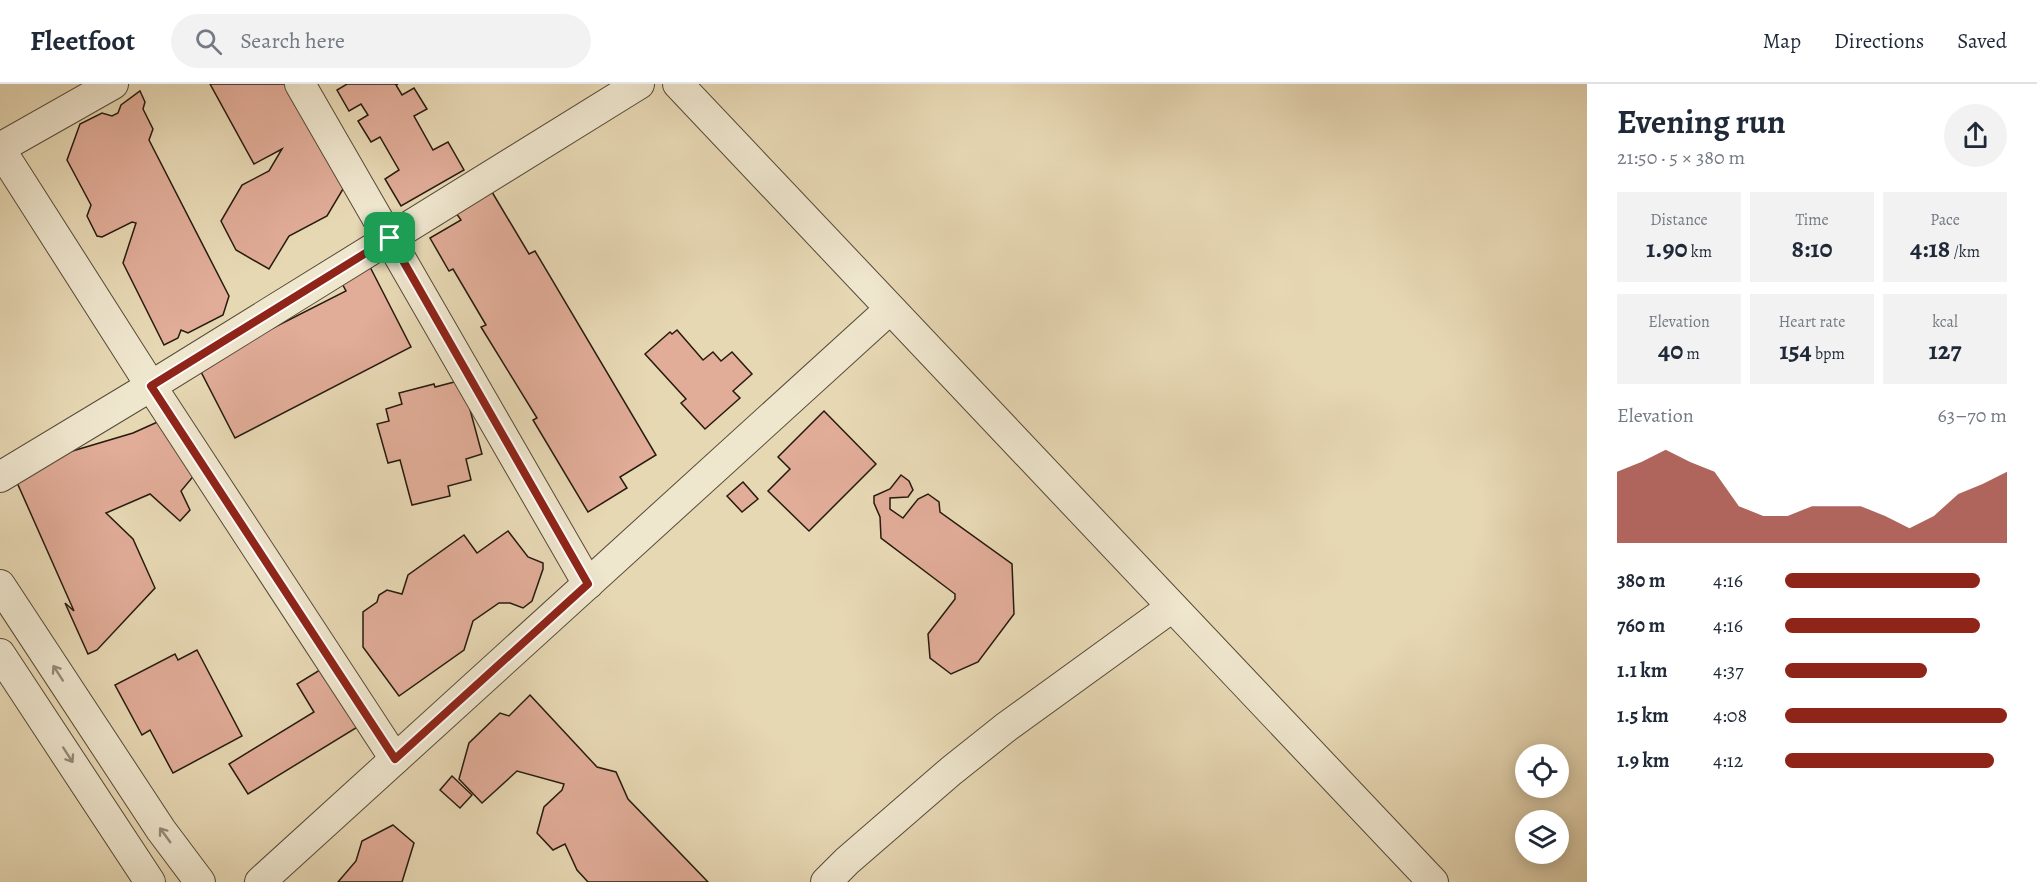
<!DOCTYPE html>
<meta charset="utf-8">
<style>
:root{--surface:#fff;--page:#f2f2f3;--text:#1f2937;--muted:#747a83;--line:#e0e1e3;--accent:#8f2418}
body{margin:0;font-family:Alegreya,serif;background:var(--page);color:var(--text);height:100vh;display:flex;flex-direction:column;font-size:22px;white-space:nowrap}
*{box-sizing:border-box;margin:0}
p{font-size:20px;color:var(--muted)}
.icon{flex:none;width:33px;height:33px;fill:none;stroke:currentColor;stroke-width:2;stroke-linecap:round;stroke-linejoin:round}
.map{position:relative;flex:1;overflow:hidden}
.sheet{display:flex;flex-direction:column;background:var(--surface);width:450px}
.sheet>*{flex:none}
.controls{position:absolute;left:1515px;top:660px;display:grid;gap:12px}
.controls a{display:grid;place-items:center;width:54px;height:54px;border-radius:50%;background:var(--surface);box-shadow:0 3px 15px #0003;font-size:30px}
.pin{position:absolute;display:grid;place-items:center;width:51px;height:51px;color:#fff;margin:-26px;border-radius:12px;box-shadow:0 3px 9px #0006}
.round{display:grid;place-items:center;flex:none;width:63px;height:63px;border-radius:32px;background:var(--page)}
.headline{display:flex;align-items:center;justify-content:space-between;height:102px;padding:0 30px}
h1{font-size:33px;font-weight:600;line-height:45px}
.metrics{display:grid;grid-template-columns:repeat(3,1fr);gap:9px;height:102px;padding:6px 30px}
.metrics div{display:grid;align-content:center;border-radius:0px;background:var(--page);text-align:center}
.metrics b{font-size:26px;font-weight:600}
.metrics small{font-size:16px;font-weight:400}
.metrics p{font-size:16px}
.chart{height:168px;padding:12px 30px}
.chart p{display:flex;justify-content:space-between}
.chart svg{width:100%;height:108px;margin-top:6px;fill:var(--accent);opacity:.7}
ul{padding:0 30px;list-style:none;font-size:20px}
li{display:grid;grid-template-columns:96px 72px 1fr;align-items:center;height:45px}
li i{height:15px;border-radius:8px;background:var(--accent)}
header{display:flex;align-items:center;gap:36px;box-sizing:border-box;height:84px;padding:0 30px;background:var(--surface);border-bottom:2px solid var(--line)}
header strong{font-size:28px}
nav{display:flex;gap:33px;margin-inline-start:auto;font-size:21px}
.search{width:420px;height:54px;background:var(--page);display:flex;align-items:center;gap:15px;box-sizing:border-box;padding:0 21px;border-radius:33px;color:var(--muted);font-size:22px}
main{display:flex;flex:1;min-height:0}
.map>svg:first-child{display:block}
</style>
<header>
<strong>Fleetfoot</strong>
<div class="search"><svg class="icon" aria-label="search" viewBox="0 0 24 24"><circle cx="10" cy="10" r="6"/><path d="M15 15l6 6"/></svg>Search here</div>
<nav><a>Map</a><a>Directions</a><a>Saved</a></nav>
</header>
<main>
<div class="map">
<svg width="1587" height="798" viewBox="0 0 1587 798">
<rect width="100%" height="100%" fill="#e7d8b4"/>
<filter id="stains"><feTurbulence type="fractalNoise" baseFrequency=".00333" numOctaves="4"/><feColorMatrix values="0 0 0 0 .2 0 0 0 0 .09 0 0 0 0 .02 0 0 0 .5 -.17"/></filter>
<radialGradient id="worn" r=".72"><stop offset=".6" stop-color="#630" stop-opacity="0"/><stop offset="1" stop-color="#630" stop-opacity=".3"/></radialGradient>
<g fill="#e1ac98" stroke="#261b0e" stroke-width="1.5">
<path d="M210,0H291L346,100L327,132L289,152L269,185L236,166L221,137L242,101L269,87L282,65L254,80Z"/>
<path d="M347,0H398L396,1L402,11L414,4L427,25L414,32L433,66L448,58L464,86L401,122L385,95L399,86L380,53L371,58L358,37L368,31L361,20L349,27L337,6Z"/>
<path d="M140,7L145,18L143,25L153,45L149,56L229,212L223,231L188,249L181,246L178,254L164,261L123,179L136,139L132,138L102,153L97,152L87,132L91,121L67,76L80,40L102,29L112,32L118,29L121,21Z"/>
<path d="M492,108L529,170L535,167L656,371L620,393L627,404L588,428L533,336L537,334L481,243L486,241L453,185L449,187L430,154L461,136L456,129Z"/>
<path d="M367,177L411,263L235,354L198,282L346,207L338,192Z"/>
<path d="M677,246L703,276L713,268L721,277L732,268L752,290L733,307L740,314L705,345L681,319L686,315L645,270L670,248L672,250Z"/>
<path d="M462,296L482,370L466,375L471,396L448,402L450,412L412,421L400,376L388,379L377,340L389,337L386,325L402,320L399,309L434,300L435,303Z"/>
<path d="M824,327L876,380L809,447L768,407L790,385L778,373Z"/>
<path d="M162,336L201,383L181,407L190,426L180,437L150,410L106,429L133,455L155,504L97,566L88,570L65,519L74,527L15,394L59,371L133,349Z"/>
<path d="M901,391L909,397L913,406L908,413L890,414V425L903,434L918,415L928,410L939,418L940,428L1012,480L1014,530L978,578L951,590L930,574L928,550L955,515V510L881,454L880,433L874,419V412L890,405Z"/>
<path d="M743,398L758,415L742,428L727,412Z"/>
<path d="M508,447L528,473L543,479V485L532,517L523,524L510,519H499L473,537L464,566L399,612L363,563V528L377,518L379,511L387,506L402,510L408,491L464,451L477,469Z"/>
<path d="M197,566L242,652L173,689L150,646L142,651L115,601L175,570L178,576Z"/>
<path d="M328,581L364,639L248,710L229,680L314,628L297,600Z"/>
<path d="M530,611L597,683L616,688L628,715L708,798H588L577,786L565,760L553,766L537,749L544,723L562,706L564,700L517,687L482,719L459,695L469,659L500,629L509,632Z"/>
<path d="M452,692L472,711L460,724L440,706Z"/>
<path d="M393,741L414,759L402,798H338L356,777L362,757Z"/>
</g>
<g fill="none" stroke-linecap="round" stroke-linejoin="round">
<defs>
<g id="minor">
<path d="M300,0L588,500"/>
<path d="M678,0L1433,798"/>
<path d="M0,64L113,0"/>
<path d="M0,65L151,302L395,675"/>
<path d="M0,393L151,302L639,0"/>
<path d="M0,501L161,746L200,798"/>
<path d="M0,570L150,798"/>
<path d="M260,798L890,225"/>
<path d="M826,798L847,777L951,687L1005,644L1172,523"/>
</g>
</defs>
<use href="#minor" stroke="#564a38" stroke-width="32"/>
<use href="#minor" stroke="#efe6ce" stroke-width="30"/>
</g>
<defs><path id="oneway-shaft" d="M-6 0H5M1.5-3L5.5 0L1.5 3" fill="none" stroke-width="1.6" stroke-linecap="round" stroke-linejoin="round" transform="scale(1.5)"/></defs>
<g stroke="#958b78">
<use href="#oneway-shaft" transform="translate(58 589) rotate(-123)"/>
<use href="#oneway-shaft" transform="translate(68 671) rotate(57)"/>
<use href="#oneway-shaft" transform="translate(165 751) rotate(-126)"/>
</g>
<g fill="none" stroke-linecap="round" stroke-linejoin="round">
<defs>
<path id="route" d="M390,154L588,500L395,675L151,302Z"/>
</defs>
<use href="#route" stroke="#fff" stroke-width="12"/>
<use href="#route" stroke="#8f2418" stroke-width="8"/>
</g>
<rect width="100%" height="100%" filter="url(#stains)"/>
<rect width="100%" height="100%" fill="url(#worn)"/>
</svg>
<div class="controls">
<a><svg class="icon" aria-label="locate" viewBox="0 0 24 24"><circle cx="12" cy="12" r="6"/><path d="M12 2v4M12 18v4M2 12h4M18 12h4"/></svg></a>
<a><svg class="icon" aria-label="layers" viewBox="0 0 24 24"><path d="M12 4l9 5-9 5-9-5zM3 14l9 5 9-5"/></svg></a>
</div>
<div class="pin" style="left:390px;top:154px;background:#1e9e55"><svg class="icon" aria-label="arrive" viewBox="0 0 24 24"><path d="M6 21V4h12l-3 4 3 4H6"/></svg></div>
</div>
<section class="sheet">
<div class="headline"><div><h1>Evening run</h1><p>21:50 · 5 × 380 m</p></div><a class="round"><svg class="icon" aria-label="share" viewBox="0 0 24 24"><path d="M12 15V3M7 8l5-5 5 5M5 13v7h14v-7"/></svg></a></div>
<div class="metrics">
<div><p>Distance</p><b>1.90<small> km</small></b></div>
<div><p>Time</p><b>8:10</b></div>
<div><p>Pace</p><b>4:18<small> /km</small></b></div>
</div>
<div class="metrics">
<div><p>Elevation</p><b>40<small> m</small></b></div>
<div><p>Heart rate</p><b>154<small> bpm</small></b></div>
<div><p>kcal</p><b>127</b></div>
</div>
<div class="chart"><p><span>Elevation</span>63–70 m</p>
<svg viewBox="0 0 160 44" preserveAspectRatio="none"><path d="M0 44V15L10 11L20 6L30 11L40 15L50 29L60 33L70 33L80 29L90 29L100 29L110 33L120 38L130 33L140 24L150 20L160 15V44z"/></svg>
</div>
<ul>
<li><b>380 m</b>4:16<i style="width:88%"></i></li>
<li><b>760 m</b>4:16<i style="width:88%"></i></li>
<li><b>1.1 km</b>4:37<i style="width:64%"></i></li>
<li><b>1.5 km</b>4:08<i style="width:100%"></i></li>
<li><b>1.9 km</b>4:12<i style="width:94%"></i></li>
</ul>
</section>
</main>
